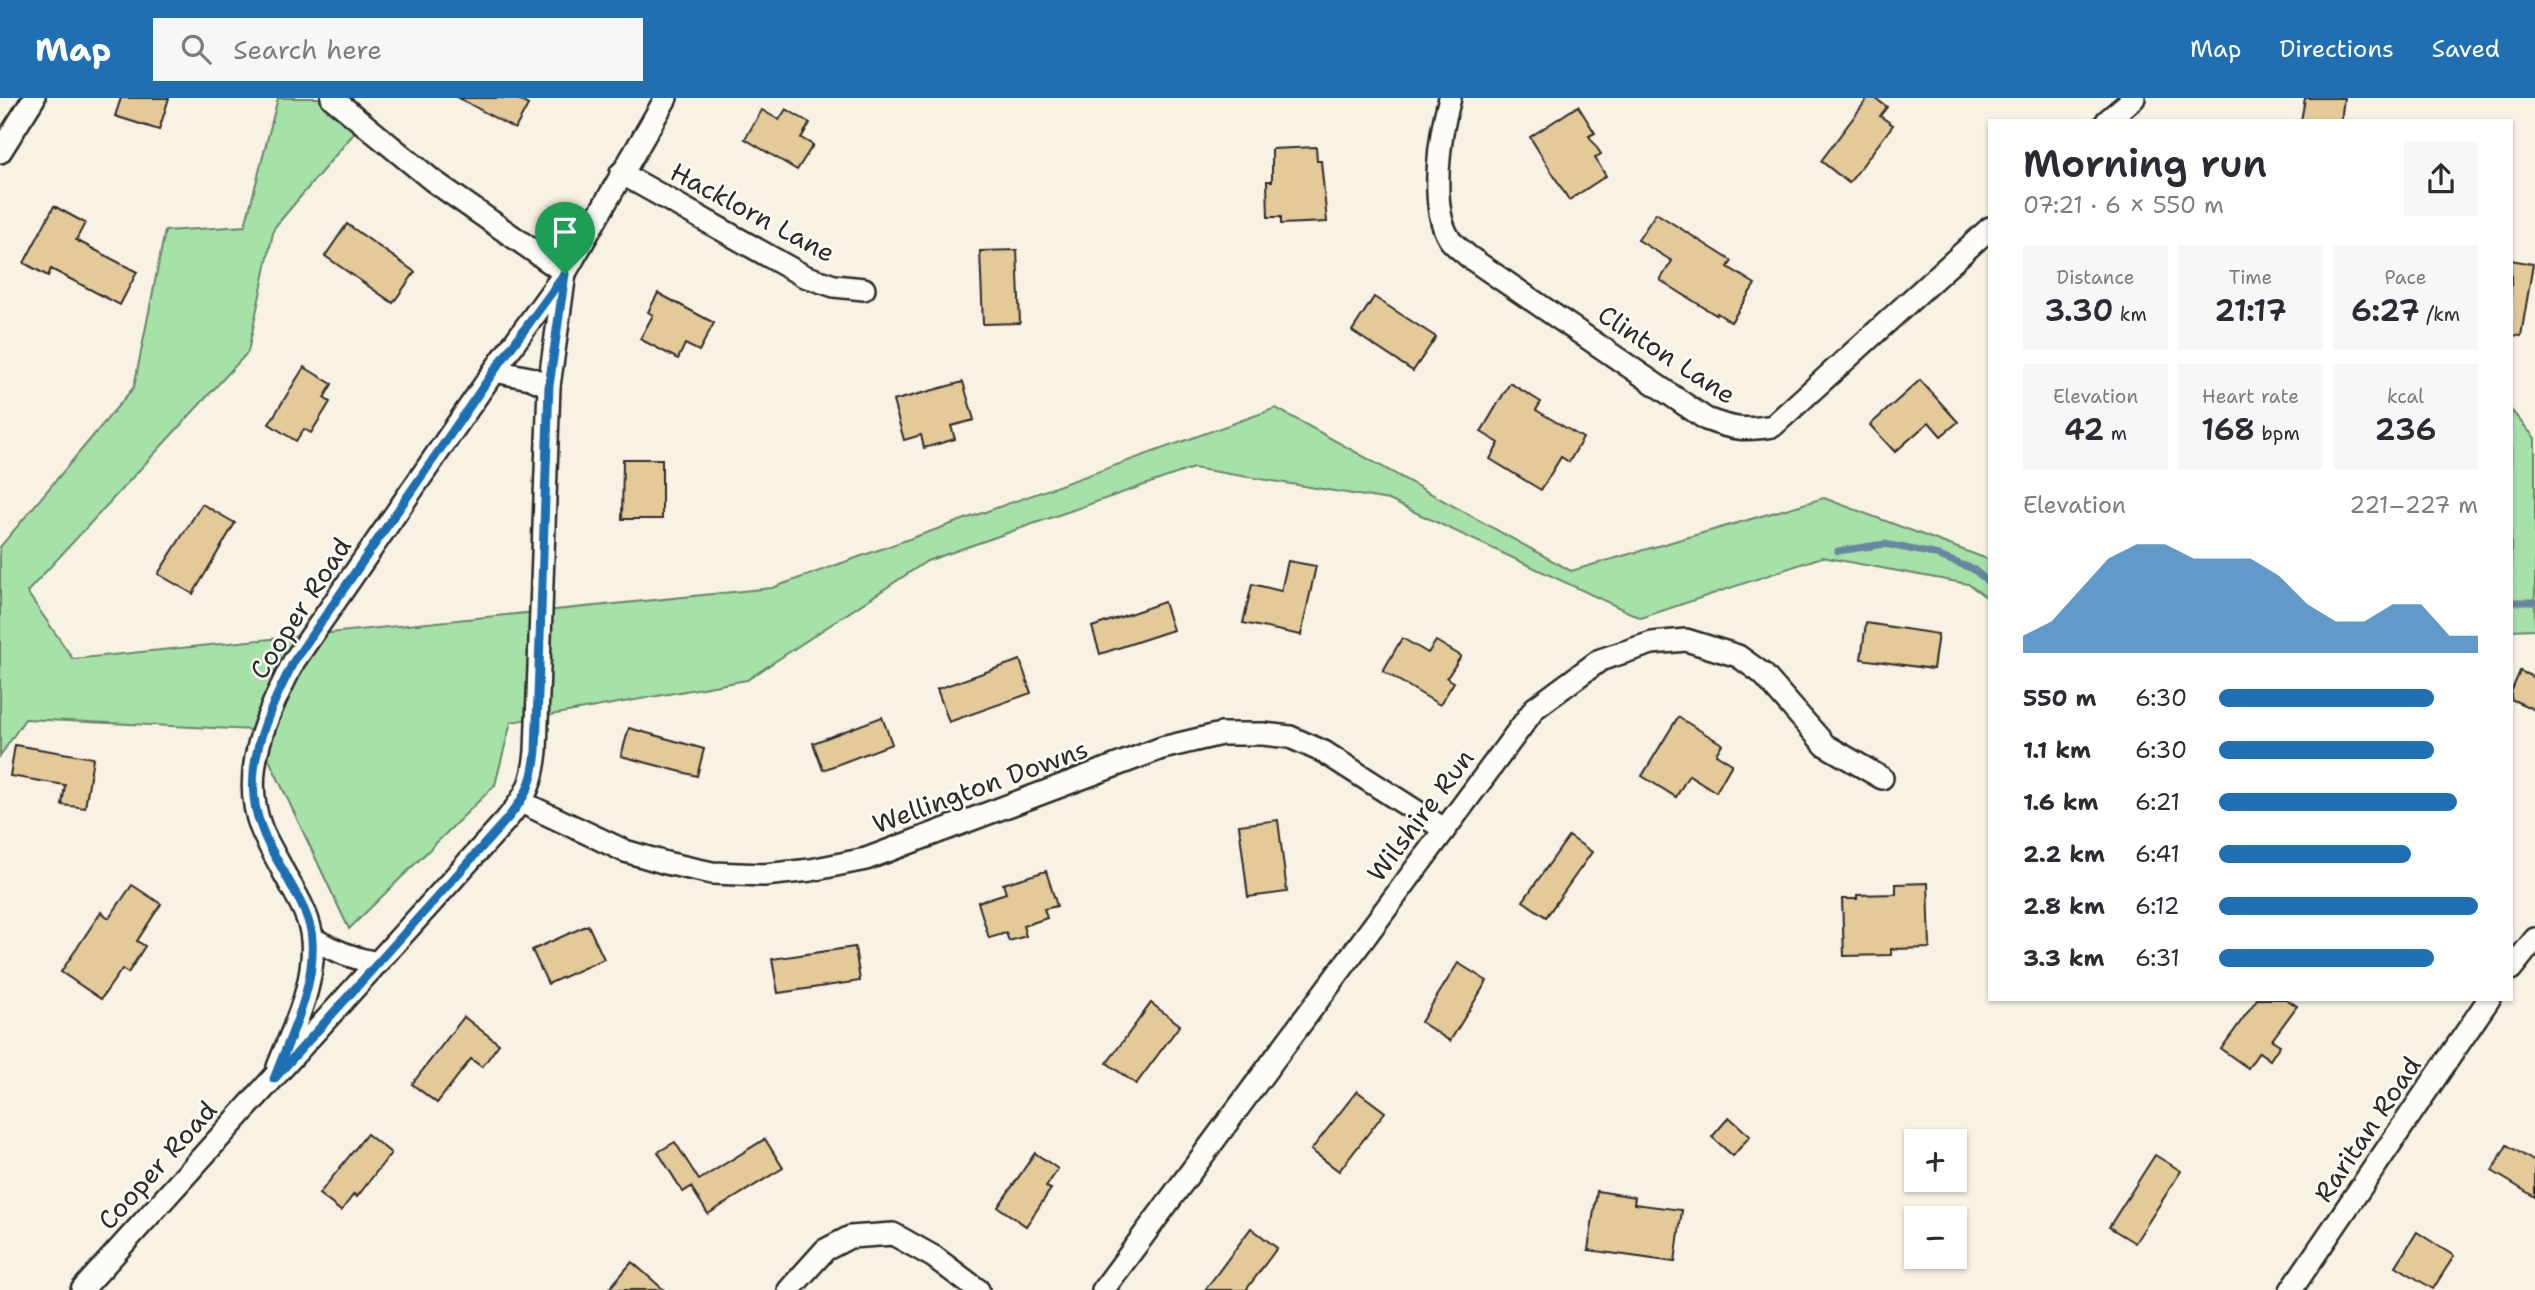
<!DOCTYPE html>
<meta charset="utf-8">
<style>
:root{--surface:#fff;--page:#f7f7f7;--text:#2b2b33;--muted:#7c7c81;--accent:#1f6fb2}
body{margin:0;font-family:"Shantell Sans",sans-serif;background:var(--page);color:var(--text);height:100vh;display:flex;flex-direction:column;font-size:26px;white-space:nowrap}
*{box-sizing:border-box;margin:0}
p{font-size:23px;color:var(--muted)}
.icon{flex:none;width:38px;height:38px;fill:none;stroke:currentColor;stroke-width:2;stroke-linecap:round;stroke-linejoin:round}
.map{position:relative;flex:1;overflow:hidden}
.details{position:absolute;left:1988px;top:21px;width:525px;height:882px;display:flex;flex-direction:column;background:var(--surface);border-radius:0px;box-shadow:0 2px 5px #0004}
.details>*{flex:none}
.fabs{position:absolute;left:1904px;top:1031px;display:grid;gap:14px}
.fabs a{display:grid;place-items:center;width:63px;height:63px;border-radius:0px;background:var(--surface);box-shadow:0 2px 5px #0004;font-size:35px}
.pin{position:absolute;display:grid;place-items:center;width:60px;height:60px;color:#fff;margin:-72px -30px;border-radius:50% 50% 50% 0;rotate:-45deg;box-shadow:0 0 7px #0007}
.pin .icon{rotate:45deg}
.round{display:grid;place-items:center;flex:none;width:74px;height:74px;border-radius:0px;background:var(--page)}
.overview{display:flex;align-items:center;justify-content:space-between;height:119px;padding:0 35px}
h1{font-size:38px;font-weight:600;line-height:52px}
.metrics{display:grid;grid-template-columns:repeat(3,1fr);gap:10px;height:119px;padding:7px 35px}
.metrics div{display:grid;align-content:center;border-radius:0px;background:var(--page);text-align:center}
.metrics b{font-size:30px;font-weight:600}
.metrics small{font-size:19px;font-weight:400}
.metrics p{font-size:19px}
.chart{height:196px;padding:14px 35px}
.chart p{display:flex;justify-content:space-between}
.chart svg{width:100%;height:126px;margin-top:7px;fill:var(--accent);opacity:.7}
ul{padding:0 35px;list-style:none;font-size:23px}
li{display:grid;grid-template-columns:112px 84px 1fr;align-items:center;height:52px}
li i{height:18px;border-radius:9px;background:var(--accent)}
header{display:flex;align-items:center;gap:42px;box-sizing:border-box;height:98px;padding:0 35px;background:var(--accent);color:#fff}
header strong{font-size:33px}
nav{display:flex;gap:38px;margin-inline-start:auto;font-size:24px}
.search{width:490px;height:63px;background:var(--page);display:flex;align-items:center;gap:18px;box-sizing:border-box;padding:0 24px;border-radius:0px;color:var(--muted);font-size:26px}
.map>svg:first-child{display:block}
</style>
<header>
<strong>Map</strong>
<div class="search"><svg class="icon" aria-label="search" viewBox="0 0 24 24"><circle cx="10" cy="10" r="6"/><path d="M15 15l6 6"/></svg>Search here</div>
<nav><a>Map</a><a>Directions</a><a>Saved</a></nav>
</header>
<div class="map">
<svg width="2535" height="1192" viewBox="0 0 2535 1192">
<rect width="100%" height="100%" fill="#f8f2e4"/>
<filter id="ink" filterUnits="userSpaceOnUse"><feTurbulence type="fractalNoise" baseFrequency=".0143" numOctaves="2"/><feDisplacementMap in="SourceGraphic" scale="14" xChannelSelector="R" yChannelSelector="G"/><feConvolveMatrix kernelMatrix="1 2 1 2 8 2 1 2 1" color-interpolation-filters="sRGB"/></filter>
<g filter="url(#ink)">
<g fill="#a6e1a8" stroke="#68866a" stroke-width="2">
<path d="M278,0H334L361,27L274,130L248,254L27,494L73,561L772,490L1276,310L1571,473L1824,400L1990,462V502L1968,486L1822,459L1641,520L1389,402L1193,370L927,463L747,582L511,624L495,687L349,831L255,632L25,621L0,658V449L134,289L165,133L245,128Z"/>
<path d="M2511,312L2535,340V531L2511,532Z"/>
</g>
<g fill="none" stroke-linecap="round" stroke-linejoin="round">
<g stroke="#67879f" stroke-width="7">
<path d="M1838,453L1885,446L1934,456L1973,471L1990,485"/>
<path d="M2511,504H2535"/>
</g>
</g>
<g fill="#e4c999" stroke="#2b2b2b" stroke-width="2">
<path d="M121,0H169L159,32L115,18Z"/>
<path d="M459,0H516L528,7L515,31Z"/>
<path d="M1868,0H1875L1887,9L1880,18L1893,27L1849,85L1821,63Z"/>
<path d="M2305,0H2344L2341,23H2301Z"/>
<path d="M1578,8L1595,35L1589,38L1601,56L1595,60L1606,78L1569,102L1530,39Z"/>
<path d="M786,11L810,25L801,40L813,47L797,72L745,41L762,12L779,22Z"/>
<path d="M1316,49L1317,63H1321L1327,124L1281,126V119H1268L1267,83H1272V51Z"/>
<path d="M54,108L85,125L76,142L137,174L120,207L51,171L48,178L24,165Z"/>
<path d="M1656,115L1732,163L1728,169L1755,186L1731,224L1717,215L1716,217L1660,182L1672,163L1638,142Z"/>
<path d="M347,126L415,174L393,205L325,158Z"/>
<path d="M1017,152L1020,225L983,226L980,153Z"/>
<path d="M2511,162L2533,166L2521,238L2511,237Z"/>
<path d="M658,195L714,225L699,253L685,246L678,261L640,241L653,217L648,214Z"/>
<path d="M1374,199L1436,239L1413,273L1352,233Z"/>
<path d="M304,269L332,286L324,300L330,304L311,335L304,331L296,343L269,326Z"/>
<path d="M1920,282L1958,324L1941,338L1929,324L1895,354L1870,327Z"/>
<path d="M963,284L974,322L951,328L955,341L924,350L921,337L904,342L893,303Z"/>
<path d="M1510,285L1541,304L1536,312L1583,340L1569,364L1561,359L1541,392L1490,361L1499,345L1481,334Z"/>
<path d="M623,361H662V421H622Z"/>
<path d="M202,406L235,425L193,496L158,476Z"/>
<path d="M1288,463L1316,468L1301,537L1243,525L1252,486L1281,493Z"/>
<path d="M1164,504L1173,532L1100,556L1092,529Z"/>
<path d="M1866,525L1938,536L1933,571L1861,561Z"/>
<path d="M1402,540L1428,555L1436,543L1461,558L1447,580L1454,584L1440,607L1383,573Z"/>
<path d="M1020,562L1031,595L949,624L937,591Z"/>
<path d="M2520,573L2535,580V612L2511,601V594Z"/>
<path d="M882,619L892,646L823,672L813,645Z"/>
<path d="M1678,619L1722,646L1716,656L1732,666L1716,694L1689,677L1676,699L1642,678Z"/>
<path d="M629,630L704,651L697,678L621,658Z"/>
<path d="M15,647L93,660L85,710L62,707L65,687L10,678Z"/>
<path d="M1278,722L1287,794L1248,799L1239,727Z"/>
<path d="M1569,738L1592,754L1546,819L1523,803Z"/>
<path d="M1046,773L1057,808L1044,811L1047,820L1023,828L1026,838L1009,843L1006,835L989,840L978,804L1006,795L1003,786Z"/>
<path d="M1928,785L1930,850L1891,851V857L1844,858L1842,801H1857V797L1896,796V786Z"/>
<path d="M132,787L161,806L137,843L145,848L128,875L122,871L101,901L61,874L101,814L109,820Z"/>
<path d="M588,827L604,861L548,886L532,852Z"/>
<path d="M855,849L860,883L778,895L772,861Z"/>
<path d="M1458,865L1487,883L1450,943L1421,924Z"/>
<path d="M2257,901H2286L2297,908L2272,942L2280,947L2270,962L2259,954L2248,970L2221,951Z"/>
<path d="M1151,905L1180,927L1136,986L1107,965Z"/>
<path d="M464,919L499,946L482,969L471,961L437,1005L412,986Z"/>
<path d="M1357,993L1385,1014L1339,1073L1311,1052Z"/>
<path d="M1729,1019L1750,1038L1733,1058L1712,1039Z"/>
<path d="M367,1036L391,1055L357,1099L354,1096L341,1113L319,1096Z"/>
<path d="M765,1041L783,1070L708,1116L691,1089L683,1094L658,1054L675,1044L699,1082Z"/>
<path d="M2507,1047L2535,1064V1099L2492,1073Z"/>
<path d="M1035,1055L1058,1071L1046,1089L1051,1091L1026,1128L998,1109Z"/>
<path d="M2155,1057L2181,1073L2135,1145L2109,1129Z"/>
<path d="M1597,1093L1635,1099L1634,1106L1682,1112L1675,1164L1588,1152Z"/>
<path d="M1251,1130L1277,1150L1246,1192H1205Z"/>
<path d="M2417,1134L2454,1158L2433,1191L2396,1168Z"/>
<path d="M632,1164L664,1192H608Z"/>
</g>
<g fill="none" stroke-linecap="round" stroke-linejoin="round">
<defs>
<g id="minor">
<path d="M332,0L432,82L565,175"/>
<path d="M1450,0C1440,34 1429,108 1449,140C1453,147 1463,153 1469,159L1706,321C1732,331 1744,333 1773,328L1990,130"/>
<path d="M2107,23L2134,0"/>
<path d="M0,54L34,0"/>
<path d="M621,75L804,178L834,188L864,191"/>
<path d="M494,273L530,280L549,288"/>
<path d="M521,704L625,753L666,765L712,775L764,777L811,772L866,761L1162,650L1221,636H1263L1290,639L1324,654L1444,731"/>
<path d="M312,840C334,853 353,861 378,865"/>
<path d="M2511,871L2535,841"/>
<path d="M278,969C294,928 316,886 312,841C310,817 294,794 283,773C276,759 267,745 261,730C239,672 268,615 294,563L494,273L565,175L666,0"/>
<path d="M82,1192L507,721C527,697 533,684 536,653L549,288L565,175"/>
<path d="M789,1192L825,1152L850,1139L893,1136L934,1159L978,1192"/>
<path d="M1103,1192L1535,610L1600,562L1652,545L1686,542L1738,558L1763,576L1825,647L1882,680"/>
<path d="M2291,1192L2489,901"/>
</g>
</defs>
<use href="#minor" stroke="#2b2b2b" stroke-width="26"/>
<use href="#minor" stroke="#fdfcf7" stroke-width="21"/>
</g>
</g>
<g fill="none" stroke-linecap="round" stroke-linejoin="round" filter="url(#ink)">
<defs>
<path id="route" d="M565,176L549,288L536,653C533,684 527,697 507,721L274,981C291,936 315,891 312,842C311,818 295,795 284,774C276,760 267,746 262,731C238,673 268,615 294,563L494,273Z"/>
</defs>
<use href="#route" stroke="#fff" stroke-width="14"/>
<use href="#route" stroke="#1f6fb2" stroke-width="9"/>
</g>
<g text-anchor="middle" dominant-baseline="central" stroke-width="5" stroke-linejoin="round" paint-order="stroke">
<g font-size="26" fill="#2b2b2b" stroke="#fdfcf7">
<text transform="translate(753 114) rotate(28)">Hacklorn Lane</text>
<text transform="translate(1667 256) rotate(33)">Clinton Lane</text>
<text transform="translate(300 510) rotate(-57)">Cooper Road</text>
<text transform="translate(980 688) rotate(-20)">Wellington Downs</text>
<text transform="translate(1420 717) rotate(-53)">Wilshire Run</text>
<text transform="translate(2367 1031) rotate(-56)">Raritan Road</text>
<text transform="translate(157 1067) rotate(-48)">Cooper Road</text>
</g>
</g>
</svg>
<div class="fabs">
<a>+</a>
<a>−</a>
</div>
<div class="pin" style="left:565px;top:176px;background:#1e9e55"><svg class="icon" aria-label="arrive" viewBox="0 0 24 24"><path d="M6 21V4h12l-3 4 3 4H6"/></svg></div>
<section class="details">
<div class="overview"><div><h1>Morning run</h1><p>07:21 · 6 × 550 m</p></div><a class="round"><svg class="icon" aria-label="share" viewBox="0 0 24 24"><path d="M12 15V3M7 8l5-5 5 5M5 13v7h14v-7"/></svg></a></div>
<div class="metrics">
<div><p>Distance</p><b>3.30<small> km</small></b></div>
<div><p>Time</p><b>21:17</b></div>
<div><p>Pace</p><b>6:27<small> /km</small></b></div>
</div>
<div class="metrics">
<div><p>Elevation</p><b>42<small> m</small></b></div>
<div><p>Heart rate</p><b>168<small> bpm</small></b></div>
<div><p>kcal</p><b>236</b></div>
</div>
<div class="chart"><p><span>Elevation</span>221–227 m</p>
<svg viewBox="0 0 160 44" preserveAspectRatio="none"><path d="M0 44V38L10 33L20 22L30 11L40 6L50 6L60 11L70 11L80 11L90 17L100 27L110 33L120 33L130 27L140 27L150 38L160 38V44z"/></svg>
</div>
<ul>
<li><b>550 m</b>6:30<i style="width:83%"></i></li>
<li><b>1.1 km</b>6:30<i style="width:83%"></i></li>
<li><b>1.6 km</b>6:21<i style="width:92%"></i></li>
<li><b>2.2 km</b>6:41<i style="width:74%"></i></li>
<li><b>2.8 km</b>6:12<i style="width:100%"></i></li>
<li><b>3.3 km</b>6:31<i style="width:83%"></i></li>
</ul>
</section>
</div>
